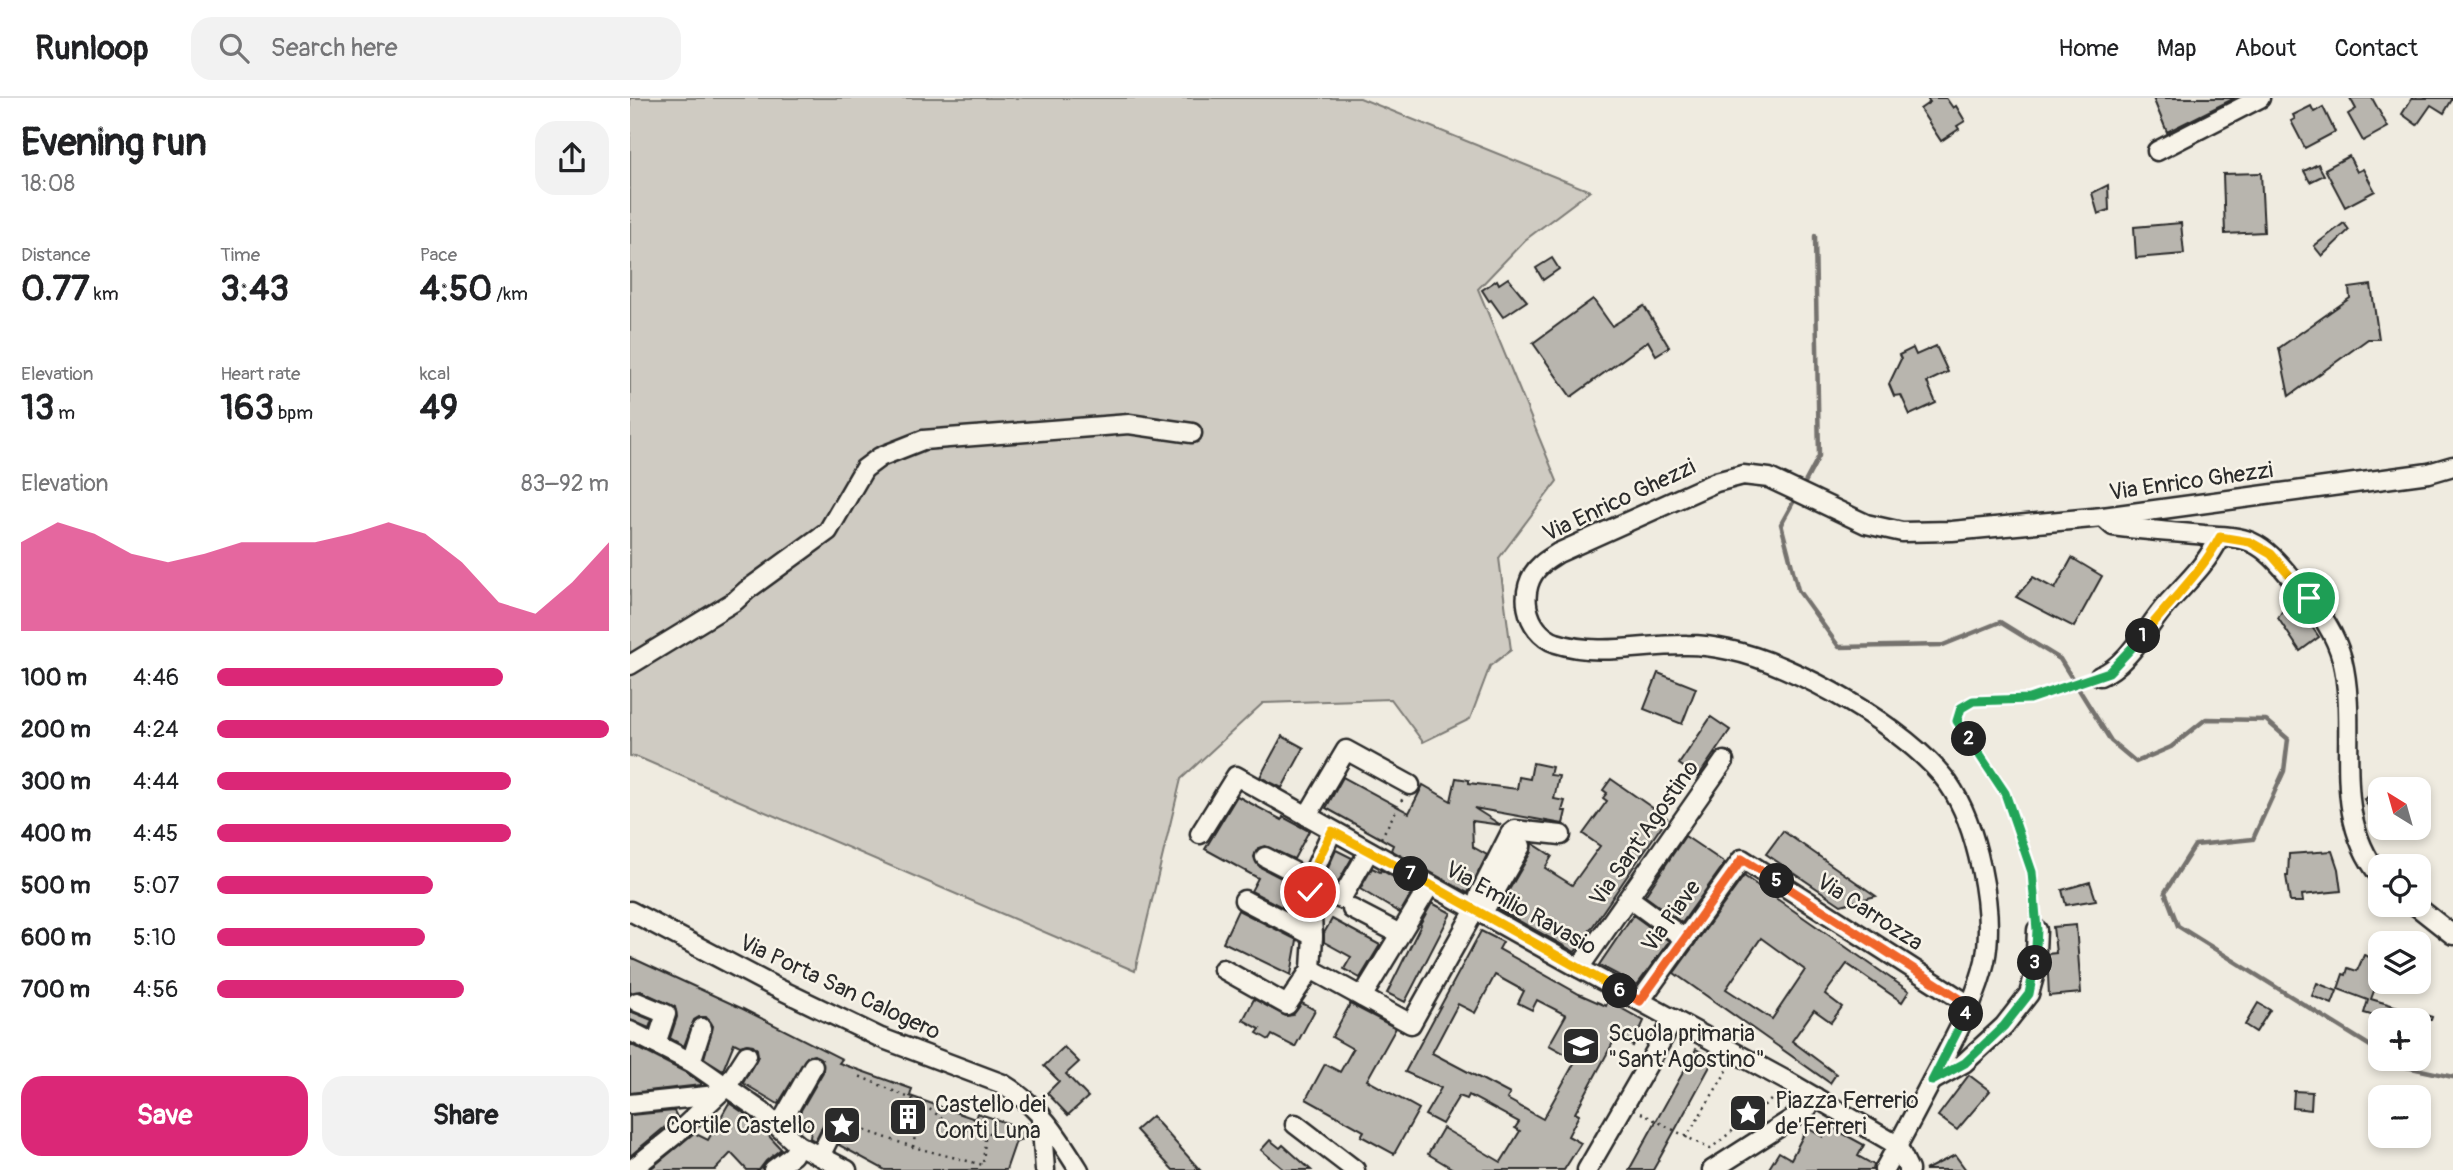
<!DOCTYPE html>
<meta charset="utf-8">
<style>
:root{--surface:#fff;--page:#f2f2f2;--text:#202124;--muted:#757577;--line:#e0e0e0;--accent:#db2777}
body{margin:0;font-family:Pangolin,sans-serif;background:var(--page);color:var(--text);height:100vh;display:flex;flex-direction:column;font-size:26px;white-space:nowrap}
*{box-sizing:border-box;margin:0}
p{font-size:23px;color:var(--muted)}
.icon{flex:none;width:38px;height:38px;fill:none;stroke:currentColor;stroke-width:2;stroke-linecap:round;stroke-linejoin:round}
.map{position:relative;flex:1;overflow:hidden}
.details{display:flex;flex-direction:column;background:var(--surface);width:630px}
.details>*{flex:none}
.needle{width:46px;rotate:323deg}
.tools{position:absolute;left:1738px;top:679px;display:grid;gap:14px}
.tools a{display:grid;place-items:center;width:63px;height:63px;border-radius:14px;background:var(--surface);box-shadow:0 4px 10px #0003;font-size:35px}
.pin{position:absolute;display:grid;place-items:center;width:60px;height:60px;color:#fff;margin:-30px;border:4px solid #fff;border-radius:50%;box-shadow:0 2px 7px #0007}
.km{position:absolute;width:35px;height:35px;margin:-18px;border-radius:50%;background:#222;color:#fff;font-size:19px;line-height:35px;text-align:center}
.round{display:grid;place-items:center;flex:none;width:74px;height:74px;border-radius:21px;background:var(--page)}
.summary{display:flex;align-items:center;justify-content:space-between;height:119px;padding:0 21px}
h1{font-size:38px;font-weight:700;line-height:52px}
.metrics{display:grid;grid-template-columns:repeat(3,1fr);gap:10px;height:119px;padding:7px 21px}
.metrics div{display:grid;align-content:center}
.metrics b{font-size:35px;font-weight:700}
.metrics small{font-size:19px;font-weight:400}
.metrics p{font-size:19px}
.chart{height:196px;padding:14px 21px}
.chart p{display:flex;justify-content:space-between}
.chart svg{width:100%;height:126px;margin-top:7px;fill:var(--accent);opacity:.7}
.primary-button{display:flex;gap:14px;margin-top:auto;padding:14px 21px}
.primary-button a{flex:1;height:80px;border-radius:21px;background:var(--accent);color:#fff;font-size:28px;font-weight:700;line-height:80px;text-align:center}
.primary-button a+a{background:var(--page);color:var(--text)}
ul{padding:0 21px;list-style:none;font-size:23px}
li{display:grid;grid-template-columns:112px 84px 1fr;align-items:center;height:52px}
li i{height:18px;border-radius:9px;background:var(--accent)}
header{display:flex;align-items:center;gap:42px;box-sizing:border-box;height:98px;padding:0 35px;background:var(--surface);border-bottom:2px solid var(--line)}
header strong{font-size:33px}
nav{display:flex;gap:38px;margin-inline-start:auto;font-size:24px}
.search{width:490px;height:63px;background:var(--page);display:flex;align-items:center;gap:18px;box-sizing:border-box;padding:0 24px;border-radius:21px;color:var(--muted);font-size:26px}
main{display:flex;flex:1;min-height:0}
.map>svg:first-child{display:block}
</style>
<header>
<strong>Runloop</strong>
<div class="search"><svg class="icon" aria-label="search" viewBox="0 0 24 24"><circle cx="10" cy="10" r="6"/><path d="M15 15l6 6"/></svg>Search here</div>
<nav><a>Home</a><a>Map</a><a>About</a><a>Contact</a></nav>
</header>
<main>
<section class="details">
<div class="summary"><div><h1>Evening run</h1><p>18:08</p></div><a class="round"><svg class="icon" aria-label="share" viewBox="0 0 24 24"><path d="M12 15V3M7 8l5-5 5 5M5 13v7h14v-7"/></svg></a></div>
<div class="metrics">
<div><p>Distance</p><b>0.77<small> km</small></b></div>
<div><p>Time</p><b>3:43</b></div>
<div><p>Pace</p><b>4:50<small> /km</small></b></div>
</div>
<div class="metrics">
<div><p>Elevation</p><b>13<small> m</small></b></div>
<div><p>Heart rate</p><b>163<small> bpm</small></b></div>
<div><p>kcal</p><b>49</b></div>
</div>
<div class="chart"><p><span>Elevation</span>83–92 m</p>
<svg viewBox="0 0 160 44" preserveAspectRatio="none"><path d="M0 44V13L10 6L20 10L30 17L40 20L50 17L60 13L70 13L80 13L90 10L100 6L110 10L120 20L130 34L140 38L150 27L160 13V44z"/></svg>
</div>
<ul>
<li><b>100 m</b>4:46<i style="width:73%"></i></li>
<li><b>200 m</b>4:24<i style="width:100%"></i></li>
<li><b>300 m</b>4:44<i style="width:75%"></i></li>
<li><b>400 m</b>4:45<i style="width:75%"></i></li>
<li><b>500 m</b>5:07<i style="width:55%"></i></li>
<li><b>600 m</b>5:10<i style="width:53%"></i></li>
<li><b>700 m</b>4:56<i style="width:63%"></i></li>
</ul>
<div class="primary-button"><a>Save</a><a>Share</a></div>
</section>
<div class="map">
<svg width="1823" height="1072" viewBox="0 0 1823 1072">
<rect width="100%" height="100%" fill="#efebe0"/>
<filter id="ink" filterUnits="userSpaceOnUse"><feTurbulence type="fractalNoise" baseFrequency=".0143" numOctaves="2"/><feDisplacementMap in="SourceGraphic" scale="14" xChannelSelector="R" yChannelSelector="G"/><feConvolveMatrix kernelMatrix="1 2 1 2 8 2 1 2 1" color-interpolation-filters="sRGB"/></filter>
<g filter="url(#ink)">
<path fill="#cfcbc2" stroke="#7d7b76" stroke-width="2" d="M0,0H730L960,93L895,142L848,191L927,383L869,460L881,552L860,568L840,621L793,644L761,601L633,605L551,681L505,873L10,660L0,658Z"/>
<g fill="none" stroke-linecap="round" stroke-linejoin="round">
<g stroke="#74726e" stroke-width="4.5">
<path d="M1171,392L1189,358L1185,138"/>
<path d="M1166,399L1151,426L1168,492L1209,549L1313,547L1370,524L1430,561L1481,643L1506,664L1541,649L1576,621L1636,622L1658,641L1654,673L1623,741L1565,747L1535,794L1548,828L1750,954"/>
<path d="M1761,961L1772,968L1823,979"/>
</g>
</g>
<g fill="#b8b5ae" stroke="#2b2b2b" stroke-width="2" fill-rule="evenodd">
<path d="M1297,0H1316L1323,10L1326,8L1335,23L1327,28L1329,31L1311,43L1290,11L1300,4Z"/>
<path d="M1523,0H1605L1537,34Z"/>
<path d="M1720,0H1742L1758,29L1733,43L1718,16L1726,11Z"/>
<path d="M1782,0H1823L1814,15L1801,7L1787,27L1772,16Z"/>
<path d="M1681,8L1684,14L1693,9L1705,34L1675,50L1661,23L1665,21L1663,17Z"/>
<path d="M1719,58L1727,74L1733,71L1745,93L1715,109L1695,71Z"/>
<path d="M1688,66L1694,77L1680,84L1674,73Z"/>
<path d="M1631,75L1634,134L1595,136L1593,76Z"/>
<path d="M1478,87L1479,112L1468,116L1462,95Z"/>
<path d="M1551,125L1554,156L1506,160L1504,129Z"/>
<path d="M1714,125L1719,132L1692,158L1684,148Z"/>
<path d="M922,160L929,171L913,182L906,170Z"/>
<path d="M878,180L897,203L873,219L861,202L859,203L852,192L867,182L869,186Z"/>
<path d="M1741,187L1749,241H1738L1659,298L1649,250L1720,200L1719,190Z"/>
<path d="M963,201L982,228L1014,208L1039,249L1026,257L1018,243L941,299L903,245Z"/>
<path d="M1306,248L1318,274L1297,284L1306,305L1280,317L1271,297L1264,298L1259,286L1271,261L1269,257L1283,250L1286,257Z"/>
<path d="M1442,460L1472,478L1444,529L1386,499L1403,479L1425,491Z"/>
<path d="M1661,499L1689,539L1670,553L1648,520Z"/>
<path d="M1028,575L1066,590L1052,626L1014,611Z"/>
<path d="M1081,619L1100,632L1068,679L1049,666Z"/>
<path d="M652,638L674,650L652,690L630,679Z"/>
<path d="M903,665L922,669L920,677L929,678L924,701L935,703L932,713H936L933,726L844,710L871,727L842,723L843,749L857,757L838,795L761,752L763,747L696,710L713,679L779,715L793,687L821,703L826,680L839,682V685L887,691L889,679L900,681Z"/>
<path d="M981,681L1037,720L945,854L868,811L901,754L902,745L922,758L915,770L942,787L970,748L953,736L977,703L973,700L977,695L973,692Z"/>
<path d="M1750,692V708L1741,713L1734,701Z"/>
<path d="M607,698L652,722L653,719L679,733L664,761L635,748L628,750L624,759L630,769L669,789V818L621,793L628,780L575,751Z"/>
<path d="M1153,733L1246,798L1211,807L1136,756Z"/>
<path d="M1055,738L1095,765L1052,825L1015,798Z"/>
<path d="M706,752L722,760L707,786L694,779Z"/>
<path d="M1702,753L1708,771L1711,793L1672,797L1673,804H1660L1656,778H1658L1659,756Z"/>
<path d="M742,770L750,774L751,772L784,791L770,815L730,791Z"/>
<path d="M1114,778L1279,893L1272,904L1217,866L1195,896L1212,909L1201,924L1184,912L1162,943L1206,976L1200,985L1044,875ZM1131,840L1175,872L1142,921L1096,891Z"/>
<path d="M1460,784L1466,802L1436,807L1432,792Z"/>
<path d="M802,805L821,815L775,904L757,895L791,827L790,826Z"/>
<path d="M608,812L667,842L661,877L593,844Z"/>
<path d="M1003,817L1039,843L1007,887L969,867Z"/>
<path d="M702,821L750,847L730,880L714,871L721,859L694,844V835Z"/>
<path d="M1446,827L1451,895L1419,898L1417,856L1426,855L1423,829Z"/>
<path d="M851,833L873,844L869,851L949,896L976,908L978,903L1014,923L1003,948L986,939L945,1015L949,1017L938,1038L951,1045L934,1072H825L798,1056L813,1030L871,1064L890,1033L885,1030L889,1024L839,997L837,1001L829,998L812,1026L795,1017L811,990L775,974ZM865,877L894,893L888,905L902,912L907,902L936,917L919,947L946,962L913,1021L877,1001L880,996L802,955L828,906L845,915Z"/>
<path d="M1734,857L1750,863V877L1741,901L1802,919L1801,922H1759L1734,915L1738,902L1708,891L1713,876L1716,877L1718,870L1727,873Z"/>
<path d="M0,859L113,911L212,961L209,965L282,991L280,998L345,1021L347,1015L386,1028L397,1026L399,1039L386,1043L376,1072H255L209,1047L219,1023L217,1016L208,1012L198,1017L185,1043L180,1040L182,1023L172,1032L163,1026L193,974L192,962L184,957L177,959L148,1006L113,985L128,958L127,951L123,947L117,946L110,948L104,945L93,972L74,960L83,928L76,919H69L64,922L54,948L40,940L47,919L45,909L11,893L0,895Z"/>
<path d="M1687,885L1707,893L1702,906L1682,898Z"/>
<path d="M624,901L656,918L663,917L672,905L685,912L665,949L642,937L639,942L627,935L630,931L613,922Z"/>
<path d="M1628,905L1640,912L1626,934L1615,927Z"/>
<path d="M720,906L766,930L737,982L789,1011L764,1056L731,1038L734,1033L676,1001L695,966L710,974L723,951L702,939Z"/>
<path d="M0,913L22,922L19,930L0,922Z"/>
<path d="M0,946L55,974L71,985V987L0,995Z"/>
<path d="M434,949L449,964L436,976L458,999L438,1017L417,995L429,983L414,968Z"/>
<path d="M1066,951L1084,961L1027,1065L1023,1072H999Z"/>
<path d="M1339,977L1360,993L1327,1032L1308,1018Z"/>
<path d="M1664,993L1682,994L1681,1012L1663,1010Z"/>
<path d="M99,1005L124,1022L151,1051L136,1063L129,1072H117L101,1055L85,1072H19L64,1035L78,1042Z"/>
<path d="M44,1013L47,1019L0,1058V1017Z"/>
<path d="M522,1018L570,1072H543L506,1032Z"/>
<path d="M1199,1028L1234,1047L1228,1058L1244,1067L1243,1072H1138L1149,1054L1161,1061L1177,1030L1193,1039Z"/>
<path d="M640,1042L650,1050L653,1047L681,1072H655L631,1052Z"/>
<path d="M1325,1057L1336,1072H1295Z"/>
</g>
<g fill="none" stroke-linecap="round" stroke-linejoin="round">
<defs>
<g id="minor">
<path d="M1527,53L1630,0"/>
<path d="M1473,419L1483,428C1513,432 1543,434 1574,437C1588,438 1608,438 1621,444C1641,453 1654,472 1668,488C1686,508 1705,534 1712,561C1730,634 1698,714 1750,778"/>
<path d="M0,567L105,503L117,492L198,433L234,371L250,359L293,342L499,326L562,335"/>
<path d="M1470,578C1498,567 1517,529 1536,507C1557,484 1576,467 1590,439"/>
<path d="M677,718L716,652L780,687"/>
<path d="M570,736L606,678L949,870L1157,983L1267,1047"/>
<path d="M635,759L680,782"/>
<path d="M690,790L711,801L739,753"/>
<path d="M999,800L1055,841"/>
<path d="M614,802L683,838"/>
<path d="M1785,807L1823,837"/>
<path d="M722,811L770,836"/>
<path d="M0,813L143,888L251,940L373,986C408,1007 428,1038 449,1072"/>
<path d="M852,816L891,748"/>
<path d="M949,870L1094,663"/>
<path d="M593,871L657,907L681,871"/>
<path d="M681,871L781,926L845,812L850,795L880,736L885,732L931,737"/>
<path d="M681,871L683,838L680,782L702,733"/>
<path d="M732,899L800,787"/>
<path d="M1010,903L1112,761L1341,908"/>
<path d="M7,904L36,916L26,946"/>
<path d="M0,933L61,964L131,1013L168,1047L217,1072"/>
<path d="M61,964L72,930"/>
<path d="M1302,983L1334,965L1374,928L1399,896L1405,875L1407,832"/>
<path d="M0,1006L86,997"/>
<path d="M411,1017L415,1072"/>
<path d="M665,1026L725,1072"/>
<path d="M149,1028L183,968"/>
<path d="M1267,1047L1279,1072"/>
<path d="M190,1058L208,1023"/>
<path d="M1,1072L46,1036L97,988L117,957"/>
<path d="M143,1072L163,1057L168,1047"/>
<path d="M957,1072L1044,921"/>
<path d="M1082,1072L1176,1012L1185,999"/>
<path d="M1254,1072C1275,1035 1294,997 1314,960C1330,929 1347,898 1355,863C1365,813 1347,726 1318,685C1279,631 1164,565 1099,552C1086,549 1071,547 1057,547C1014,546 969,559 926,545C895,534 886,489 911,467C916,462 922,459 928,455L1086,384L1113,377L1139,380L1236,426L1272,434L1322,433L1473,419L1799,375L1823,368"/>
</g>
</defs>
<use href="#minor" stroke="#2b2b2b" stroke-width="23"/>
<g stroke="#2b2b2b" stroke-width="2.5" stroke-dasharray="2 5" stroke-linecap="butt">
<path d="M751,740L773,700"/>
<path d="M1405,814L1402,774L1375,695L1327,623L1331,610L1343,603L1399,601L1456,582"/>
<path d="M1011,1015L1080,1051L1147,997"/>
<path d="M222,1028L283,1049L353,1067L355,1041L316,1023L291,1005L229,978"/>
<path d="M346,1037L353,1033L369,1038"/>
<path d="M1056,1040L1098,971"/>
<path d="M283,1049L291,1005"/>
</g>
<use href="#minor" stroke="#f7f3e8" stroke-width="18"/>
</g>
</g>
<g fill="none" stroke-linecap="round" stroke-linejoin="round" filter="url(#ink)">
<defs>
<path id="split-1" d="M1513,538C1538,505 1571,476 1590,439L1620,444L1641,456L1679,500"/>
<path id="split-2" d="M1339,641L1327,623L1331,610L1343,603L1399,601L1479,574L1513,538"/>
<path id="split-3" d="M1339,641L1375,695L1402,774L1407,832L1405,865"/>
<path id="split-4" d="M1336,916L1302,983L1335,965L1374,928L1399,896L1405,865"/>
<path id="split-5" d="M1147,783L1341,908L1336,916"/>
<path id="split-6" d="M990,893L1010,903L1112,761L1147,783"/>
<path id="split-7" d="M781,776L990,893"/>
<path id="split-8" d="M680,794L682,774L702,733L781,776"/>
</defs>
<use href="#split-1" stroke="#fff" stroke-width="14"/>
<use href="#split-2" stroke="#fff" stroke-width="14"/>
<use href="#split-3" stroke="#fff" stroke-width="14"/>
<use href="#split-4" stroke="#fff" stroke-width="14"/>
<use href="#split-5" stroke="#fff" stroke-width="14"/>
<use href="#split-6" stroke="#fff" stroke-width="14"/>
<use href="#split-7" stroke="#fff" stroke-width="14"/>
<use href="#split-8" stroke="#fff" stroke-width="14"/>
<use href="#split-1" stroke="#f5b400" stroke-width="9"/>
<use href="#split-2" stroke="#22a559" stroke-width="9"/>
<use href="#split-3" stroke="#22a559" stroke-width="9"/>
<use href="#split-4" stroke="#22a559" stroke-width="9"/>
<use href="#split-5" stroke="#f0652b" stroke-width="9"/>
<use href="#split-6" stroke="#f0652b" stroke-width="9"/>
<use href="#split-7" stroke="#f5b400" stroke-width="9"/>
<use href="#split-8" stroke="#f5b400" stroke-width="9"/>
</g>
<defs>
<symbol id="school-square" viewBox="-11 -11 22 22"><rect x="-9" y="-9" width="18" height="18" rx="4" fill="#2b2b2b" stroke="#f7f3e8"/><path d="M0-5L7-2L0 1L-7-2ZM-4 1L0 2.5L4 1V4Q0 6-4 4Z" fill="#fff"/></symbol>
<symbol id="sight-square" viewBox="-11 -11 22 22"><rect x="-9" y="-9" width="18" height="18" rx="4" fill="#2b2b2b" stroke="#f7f3e8"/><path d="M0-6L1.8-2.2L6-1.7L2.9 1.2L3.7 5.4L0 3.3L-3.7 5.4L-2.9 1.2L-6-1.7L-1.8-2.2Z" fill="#fff"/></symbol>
<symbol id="building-square" viewBox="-11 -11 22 22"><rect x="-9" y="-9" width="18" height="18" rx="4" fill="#2b2b2b" stroke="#f7f3e8"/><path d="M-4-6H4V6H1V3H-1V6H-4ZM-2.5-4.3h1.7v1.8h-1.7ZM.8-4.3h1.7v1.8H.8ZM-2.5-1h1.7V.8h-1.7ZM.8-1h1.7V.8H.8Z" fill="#fff"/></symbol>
</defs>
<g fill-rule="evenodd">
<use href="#school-square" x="929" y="926" width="44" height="44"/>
<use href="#sight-square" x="1096" y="993" width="44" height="44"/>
<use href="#building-square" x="256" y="997" width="44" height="44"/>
<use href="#sight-square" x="190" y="1005" width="44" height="44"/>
</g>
<g text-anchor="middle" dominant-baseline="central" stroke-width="5" stroke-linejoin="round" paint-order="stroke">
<g font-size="23" fill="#2b2b2b" stroke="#f7f3e8">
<text transform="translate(1561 383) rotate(-8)">Via Enrico Ghezzi</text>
<text transform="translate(989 402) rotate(-25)">Via Enrico Ghezzi</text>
<text transform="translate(1014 735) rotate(-55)">Via Sant'Agostino</text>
<text transform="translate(891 810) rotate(29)">Via Emilio Ravasio</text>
<text transform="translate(1240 814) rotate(33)">Via Carrozza</text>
<text transform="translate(1041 818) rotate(-54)">Via Piave</text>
<text transform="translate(210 889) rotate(25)">Via Porta San Calogero</text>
</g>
<g font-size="23" fill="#2b2b2b" stroke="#f7f3e8" text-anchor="start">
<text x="978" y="935">Scuola primaria<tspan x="978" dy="26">"Sant'Agostino"</tspan></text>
<text x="1145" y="1002">Piazza Ferrerio<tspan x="1145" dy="26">de'Ferreri</tspan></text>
<text x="305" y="1006">Castello dei<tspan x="305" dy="26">Conti Luna</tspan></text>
<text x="185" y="1027" text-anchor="end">Cortile Castello</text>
</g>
</g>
</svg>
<div class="tools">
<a><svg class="needle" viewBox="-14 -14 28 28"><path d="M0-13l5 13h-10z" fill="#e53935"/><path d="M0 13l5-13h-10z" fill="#757577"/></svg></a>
<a><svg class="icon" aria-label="locate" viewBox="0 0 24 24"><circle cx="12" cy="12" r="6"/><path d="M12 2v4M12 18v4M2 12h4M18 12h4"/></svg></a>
<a><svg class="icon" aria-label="layers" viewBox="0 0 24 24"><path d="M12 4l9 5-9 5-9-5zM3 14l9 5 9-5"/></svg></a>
<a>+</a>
<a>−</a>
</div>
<div class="pin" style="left:1679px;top:500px;background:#1e9e55"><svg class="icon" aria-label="arrive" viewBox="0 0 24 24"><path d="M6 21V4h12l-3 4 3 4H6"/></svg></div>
<div class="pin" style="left:680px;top:794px;background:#d93025"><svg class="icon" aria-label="check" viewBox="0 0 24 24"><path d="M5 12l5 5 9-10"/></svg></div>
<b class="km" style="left:1513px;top:538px">1</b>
<b class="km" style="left:1339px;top:641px">2</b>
<b class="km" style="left:1405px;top:865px">3</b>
<b class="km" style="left:1336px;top:916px">4</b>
<b class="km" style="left:1147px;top:783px">5</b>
<b class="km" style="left:990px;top:893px">6</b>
<b class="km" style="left:781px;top:776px">7</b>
</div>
</main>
